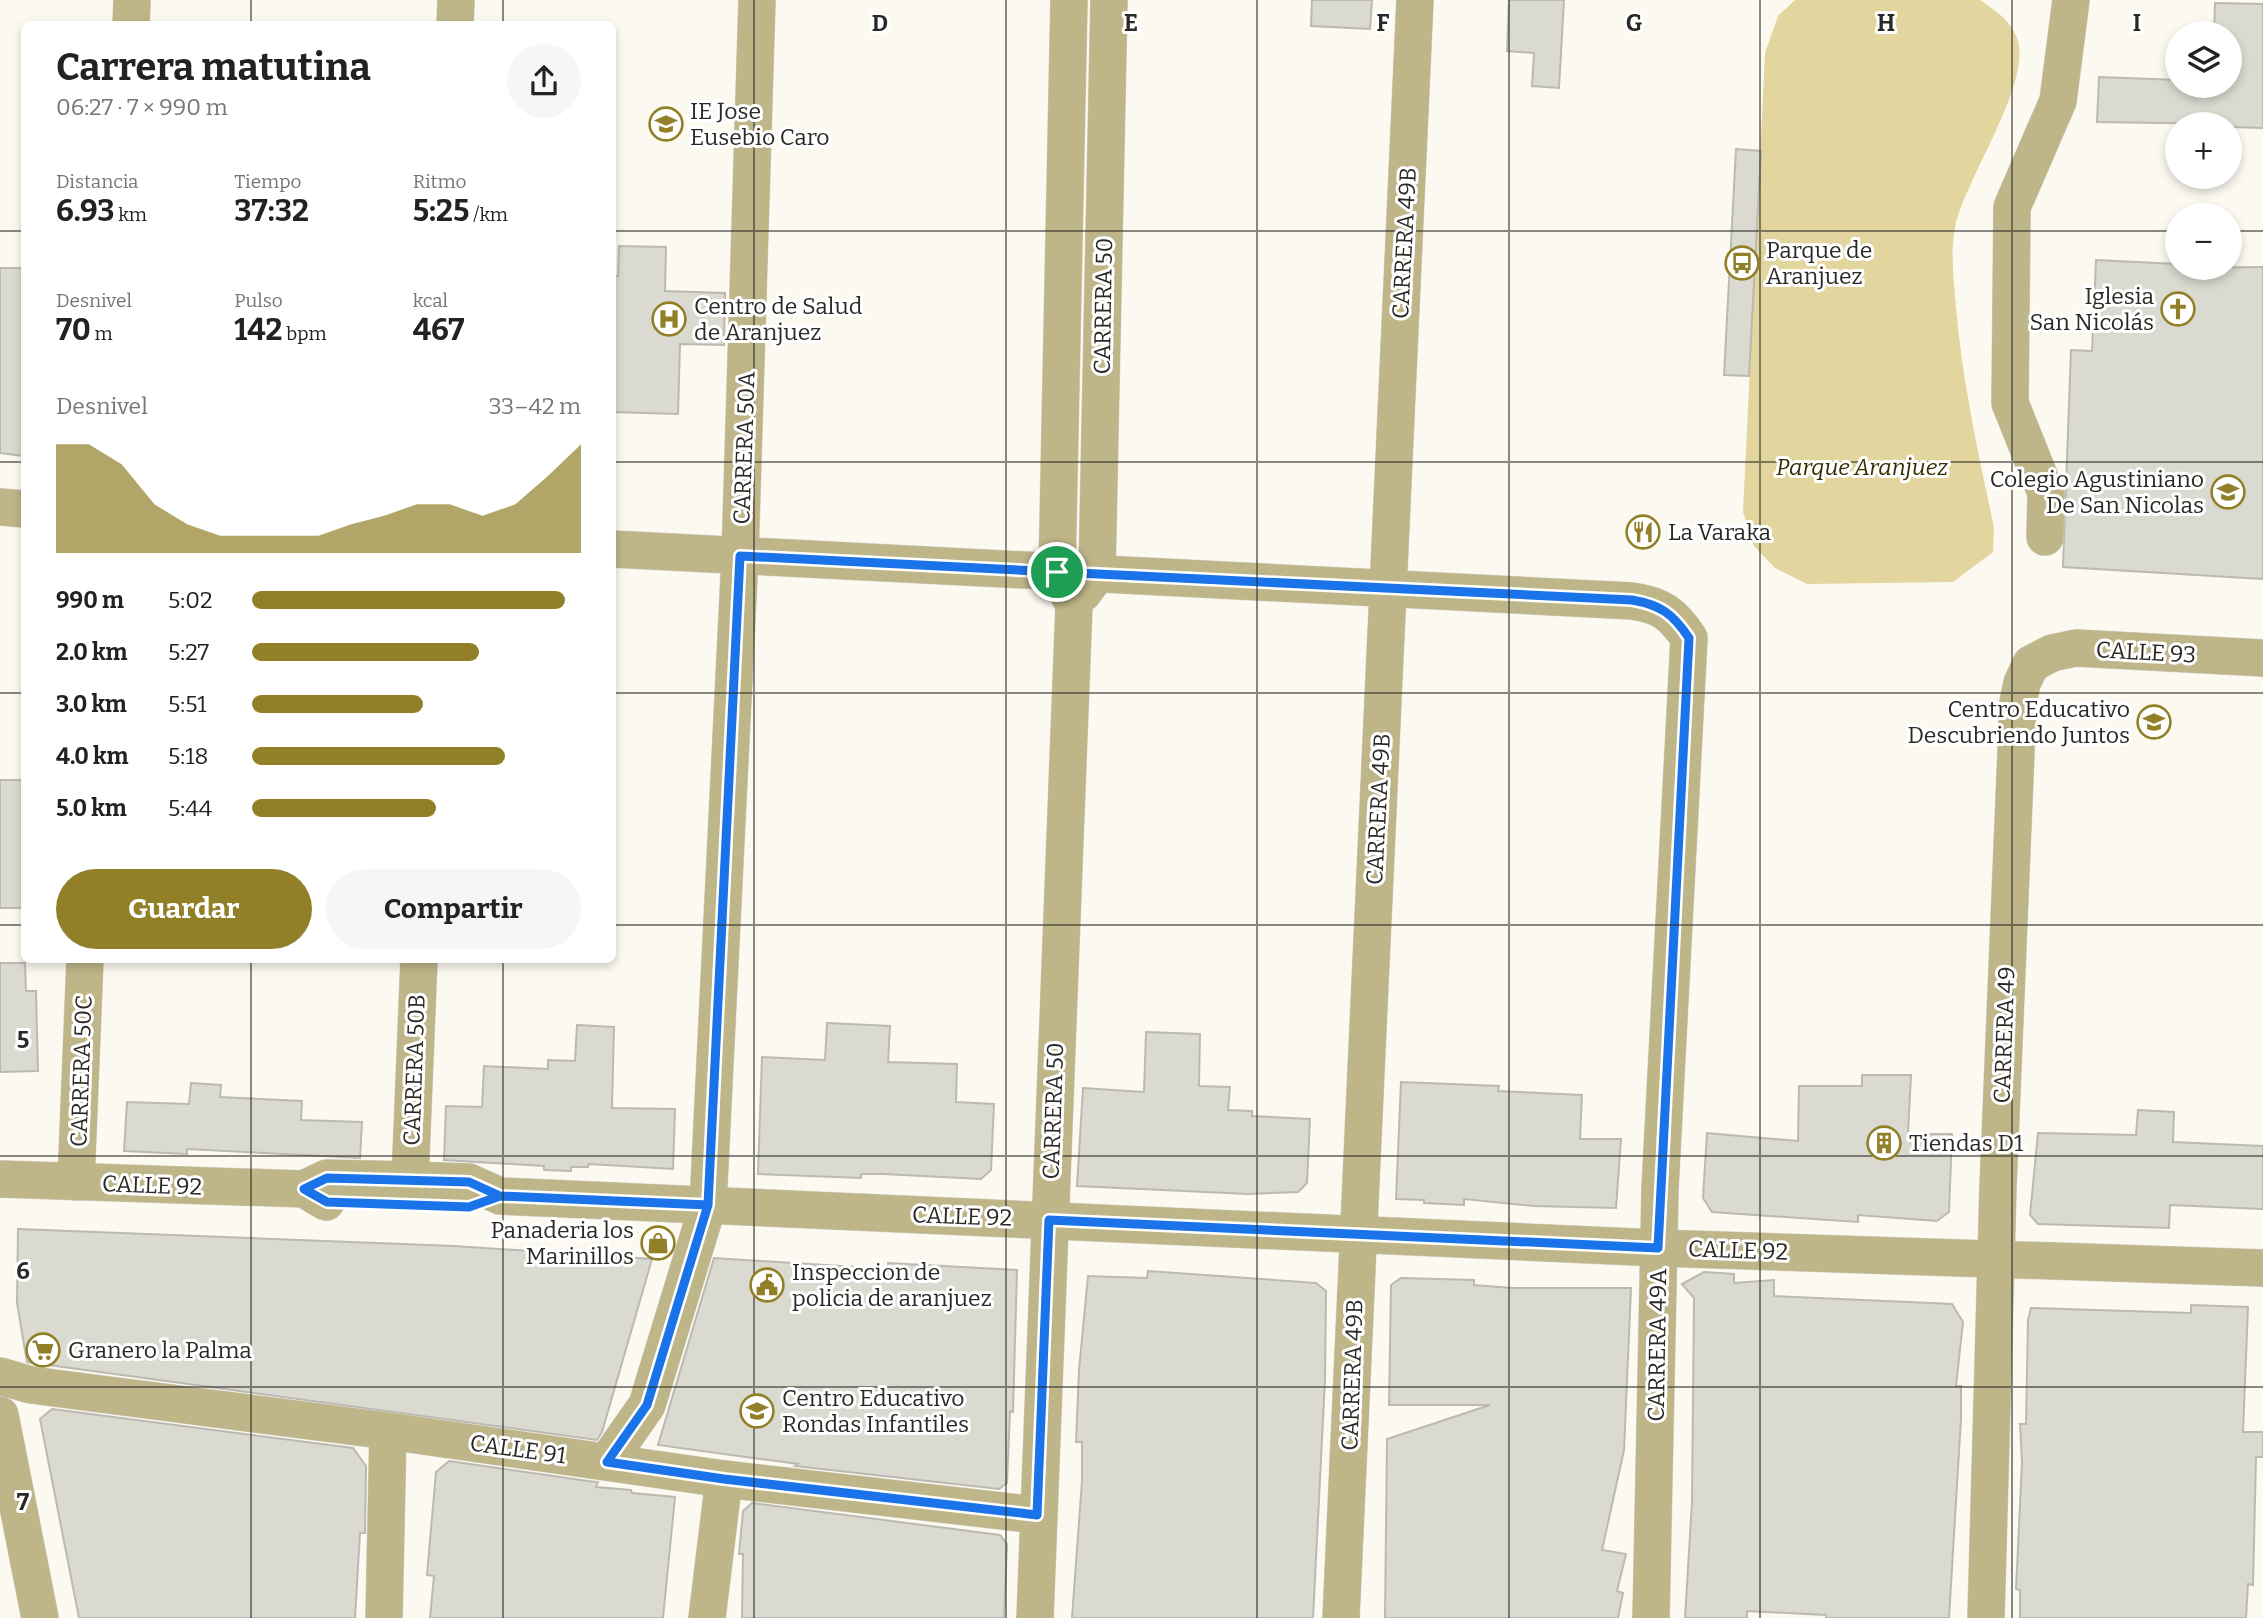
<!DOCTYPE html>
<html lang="es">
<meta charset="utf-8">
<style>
:root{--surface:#fff;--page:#f6f6f6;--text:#222;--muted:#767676;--accent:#918027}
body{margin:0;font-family:Bitter,serif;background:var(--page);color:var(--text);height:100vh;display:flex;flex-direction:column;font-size:26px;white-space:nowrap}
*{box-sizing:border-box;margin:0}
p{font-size:23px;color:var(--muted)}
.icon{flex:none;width:38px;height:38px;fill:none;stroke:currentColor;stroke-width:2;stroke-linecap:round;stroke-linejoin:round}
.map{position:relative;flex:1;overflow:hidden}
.panel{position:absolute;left:21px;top:21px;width:595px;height:942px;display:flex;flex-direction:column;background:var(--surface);border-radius:10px;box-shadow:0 4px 10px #0003}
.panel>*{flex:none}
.buttons{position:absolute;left:2165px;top:21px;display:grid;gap:14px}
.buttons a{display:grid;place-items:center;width:77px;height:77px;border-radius:50%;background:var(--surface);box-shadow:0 4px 10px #0003;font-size:35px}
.pin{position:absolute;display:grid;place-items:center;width:60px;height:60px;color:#fff;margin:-30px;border:4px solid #fff;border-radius:50%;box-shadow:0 2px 7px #0007}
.round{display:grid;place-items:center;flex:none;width:74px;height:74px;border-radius:37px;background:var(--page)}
.headline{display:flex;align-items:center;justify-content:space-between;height:119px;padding:0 35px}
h1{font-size:38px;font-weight:700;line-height:52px}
.figures{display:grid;grid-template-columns:repeat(3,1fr);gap:10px;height:119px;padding:7px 35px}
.figures div{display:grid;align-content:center}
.figures b{font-size:30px;font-weight:700}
.figures small{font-size:19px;font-weight:400}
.figures p{font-size:19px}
.chart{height:196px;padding:14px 35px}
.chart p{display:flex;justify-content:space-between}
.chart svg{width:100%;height:126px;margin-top:7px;fill:var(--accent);opacity:.7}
.primary-button{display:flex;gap:14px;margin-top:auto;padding:14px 35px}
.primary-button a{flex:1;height:80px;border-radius:42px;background:var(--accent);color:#fff;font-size:28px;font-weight:700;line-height:80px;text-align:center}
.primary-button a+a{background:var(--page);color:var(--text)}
ul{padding:0 35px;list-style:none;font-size:23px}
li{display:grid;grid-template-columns:112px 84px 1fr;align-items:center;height:52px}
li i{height:18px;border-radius:9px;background:var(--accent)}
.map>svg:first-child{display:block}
</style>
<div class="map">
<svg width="2263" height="1618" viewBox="0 0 2263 1618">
<rect width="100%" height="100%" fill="#fbf9f0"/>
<path fill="#e2d69e" d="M1795,0H1980C1995,10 2010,20 2017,38C2033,82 1966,177 1955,227C1950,254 1954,281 1956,307C1962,382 1979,455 1994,528L1993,552L1953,582L1807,584L1775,568L1754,546L1743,512L1765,53L1778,16Z"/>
<g fill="#dbdad1" stroke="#bbb9b1" stroke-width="2">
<path d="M1312,0H1372L1370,29L1311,26Z"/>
<path d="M1509,0H1564L1559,88L1532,86L1534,53L1507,51Z"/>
<path d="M2215,3L2263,4V128L2230,127V124L2097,122L2099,77L2177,80V86H2230V33H2214Z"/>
<path d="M1736,149L1761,151L1749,376L1724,375Z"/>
<path d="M619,246L666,247L665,291L725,293L724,345L680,344L678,414L612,412V276H618Z"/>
<path d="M2096,260L2177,264V268L2263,267V579L2063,567L2071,350L2092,351Z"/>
<path d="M0,268H24V456L0,453Z"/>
<rect x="0" y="780" width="24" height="128"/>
<path d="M0,963H25L26,991H36L38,1071L0,1072Z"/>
<path d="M827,1023L890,1026L888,1062L957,1064L956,1102L994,1104L991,1170L981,1179L883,1174H861V1178L758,1174L762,1057L825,1060Z"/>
<path d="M577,1025L614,1027L612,1108L675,1109L673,1169L589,1164L588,1167H571V1171L544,1170V1166L444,1160L446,1106L482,1107L484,1066L548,1069V1060L575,1061Z"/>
<path d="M1146,1032L1200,1034L1199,1086L1230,1087L1228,1110L1252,1111V1116L1310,1119L1307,1183L1298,1192L1248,1194L1077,1186L1083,1088L1144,1092Z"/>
<path d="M1862,1075H1911L1908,1134H1952L1949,1212L1937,1221L1858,1215V1222L1712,1212L1703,1198L1707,1133L1798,1141L1799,1086H1862Z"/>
<path d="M1401,1082L1499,1086L1498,1091L1582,1095L1580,1139H1621L1616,1208L1533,1206L1464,1199V1205L1424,1203V1200L1396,1199Z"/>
<path d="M191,1083L221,1085L220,1097L302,1101L301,1120L362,1122L360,1158L187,1149V1154L124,1151L127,1102L189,1104Z"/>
<path d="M2138,1110L2174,1112L2173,1142L2263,1146V1209L2170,1205L2169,1228L2038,1224L2030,1215L2038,1133L2136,1135Z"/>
<path d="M18,1229L454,1246L652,1259L602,1432L597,1440L27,1362L17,1303Z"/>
<path d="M714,1258L888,1269V1263L1017,1270L1013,1412L1010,1411L1007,1483L999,1489L795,1466L798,1464L658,1445Z"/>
<path d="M1148,1271L1316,1283L1326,1291L1325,1380L1313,1618H1072L1082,1481V1442H1076L1079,1370L1088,1276L1147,1278Z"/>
<path d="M1704,1272L1734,1274V1283L1774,1280V1296L1952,1304L1963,1322L1956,1386H1961V1418L1949,1618H1826V1615L1747,1611V1618H1685L1692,1502L1694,1298L1682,1284Z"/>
<path d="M1401,1278L1474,1280V1285L1512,1288H1631L1624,1450L1602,1550L1626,1554L1617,1591L1623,1593L1618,1618H1385L1387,1439L1490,1405H1389L1391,1285Z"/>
<path d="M2191,1305L2248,1307L2243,1432H2263V1457H2256L2253,1585L2248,1584L2246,1618H2020V1590L2016,1589L2022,1462L2020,1424H2026L2028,1320L2031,1308L2191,1313Z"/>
<path d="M52,1409L353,1448L366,1466L365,1533H360L355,1618H79L40,1419Z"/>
<path d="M449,1461L588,1481L598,1482L596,1487L631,1490L632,1493L675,1497L663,1618H430L434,1576L427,1575L436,1472Z"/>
<path d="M752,1503L1000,1535L1007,1544L1004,1618H742L743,1554H739L743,1511Z"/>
</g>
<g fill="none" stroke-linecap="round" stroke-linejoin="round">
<defs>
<g id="minor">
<path d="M131,24L132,0"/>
<path d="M455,24L456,0"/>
<path d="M0,507L24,509"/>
<path d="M2045,537L2046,493L2010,403L2012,207L2058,101L2071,0"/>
<path d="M612,549L1632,601C1661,605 1673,614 1689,638L1660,1189L1651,1618"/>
<path d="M1083,593L1097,574L1109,0"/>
<path d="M0,1179L304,1189L326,1202"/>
<path d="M410,1180L419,959"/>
<path d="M76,1182L85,959"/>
<path d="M304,1189L327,1178L410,1180L469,1182L500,1196L1658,1248L2263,1268"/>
<path d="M0,1376L31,1385L388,1431L724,1479L1037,1515"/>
<path d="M0,1415L40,1618"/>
<path d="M607,1462L647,1405L708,1205L740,556L757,0"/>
<path d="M384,1618L388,1431"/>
<path d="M707,1618L724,1479"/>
<path d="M1035,1618L1074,605L1057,572L1069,0"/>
<path d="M1341,1618L1415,0"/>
<path d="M1986,1618L1998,1187L2018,703L2022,683L2031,664L2052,653L2076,648L2263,658"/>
</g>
</defs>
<use href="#minor" stroke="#d5d4cc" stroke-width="38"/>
<use href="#minor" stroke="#beb588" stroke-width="37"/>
</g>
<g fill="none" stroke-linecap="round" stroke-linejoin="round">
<defs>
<path id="route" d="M1057,572L740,556L708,1205L500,1196L469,1207L327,1202L304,1189L327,1178L469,1182L500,1196L708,1205L647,1405L607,1462L724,1479L1037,1515L1049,1220L1658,1248L1689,638C1673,614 1661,605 1632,600L1057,572"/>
</defs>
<use href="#route" stroke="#fff" stroke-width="14"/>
<use href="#route" stroke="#1a73e8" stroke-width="9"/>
</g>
<path fill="none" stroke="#2a2926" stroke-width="2" stroke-opacity="0.55" d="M251,0V24M503,0V24M754,0V1618M1006,0V1618M1257,0V1618M1509,0V1618M1760,0V1618M2012,0V1618M0,231H24M612,231H2177M2230,231H2263M0,462H24M612,462H2263M0,693H24M612,693H2263M0,925H24M612,925H2263M251,959V1618M503,959V1618M0,1156H2263M0,1387H2263"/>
<defs>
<symbol id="school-ring" viewBox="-11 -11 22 22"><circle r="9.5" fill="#fff" stroke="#918027" stroke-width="1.5"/><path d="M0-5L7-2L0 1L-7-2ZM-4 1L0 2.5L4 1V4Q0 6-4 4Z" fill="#918027"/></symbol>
<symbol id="bus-ring" viewBox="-11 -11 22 22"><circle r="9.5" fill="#fff" stroke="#918027" stroke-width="1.5"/><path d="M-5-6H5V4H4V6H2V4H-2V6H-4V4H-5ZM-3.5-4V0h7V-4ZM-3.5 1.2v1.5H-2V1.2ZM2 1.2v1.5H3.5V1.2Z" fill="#918027"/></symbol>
<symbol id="church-ring" viewBox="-11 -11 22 22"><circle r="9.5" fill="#fff" stroke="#918027" stroke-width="1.5"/><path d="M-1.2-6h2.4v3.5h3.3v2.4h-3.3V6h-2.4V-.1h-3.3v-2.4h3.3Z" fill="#918027"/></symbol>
<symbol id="hospital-ring" viewBox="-11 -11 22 22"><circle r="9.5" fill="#fff" stroke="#918027" stroke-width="1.5"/><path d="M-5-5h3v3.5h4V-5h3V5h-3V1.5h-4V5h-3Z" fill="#918027"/></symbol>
<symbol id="restaurant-ring" viewBox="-11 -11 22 22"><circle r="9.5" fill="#fff" stroke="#918027" stroke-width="1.5"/><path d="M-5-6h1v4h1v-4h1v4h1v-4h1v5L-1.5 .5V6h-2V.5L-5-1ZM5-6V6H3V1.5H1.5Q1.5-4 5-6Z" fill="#918027"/></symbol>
<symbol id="building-ring" viewBox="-11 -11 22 22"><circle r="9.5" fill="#fff" stroke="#918027" stroke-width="1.5"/><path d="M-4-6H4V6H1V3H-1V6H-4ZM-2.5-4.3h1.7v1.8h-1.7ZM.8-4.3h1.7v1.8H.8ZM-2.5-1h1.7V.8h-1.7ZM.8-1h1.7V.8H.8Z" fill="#918027"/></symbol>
<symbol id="shop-ring" viewBox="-11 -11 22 22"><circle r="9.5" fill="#fff" stroke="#918027" stroke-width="1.5"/><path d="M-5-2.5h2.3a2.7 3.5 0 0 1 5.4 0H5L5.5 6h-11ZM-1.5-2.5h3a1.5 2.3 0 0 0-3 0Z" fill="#918027"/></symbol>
<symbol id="civic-ring" viewBox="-11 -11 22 22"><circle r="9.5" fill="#fff" stroke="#918027" stroke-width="1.5"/><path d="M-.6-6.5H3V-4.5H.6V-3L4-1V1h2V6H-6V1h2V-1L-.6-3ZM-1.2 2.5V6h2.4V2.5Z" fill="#918027"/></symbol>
<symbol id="supermarket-ring" viewBox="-11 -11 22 22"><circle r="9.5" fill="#fff" stroke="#918027" stroke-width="1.5"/><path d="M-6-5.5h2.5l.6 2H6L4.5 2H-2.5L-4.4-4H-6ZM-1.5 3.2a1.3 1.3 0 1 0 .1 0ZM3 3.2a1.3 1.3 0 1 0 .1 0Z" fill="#918027"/></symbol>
</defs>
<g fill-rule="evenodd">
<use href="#school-ring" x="647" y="105" width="38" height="38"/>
<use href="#bus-ring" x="1723" y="244" width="38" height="38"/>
<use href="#church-ring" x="2159" y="290" width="38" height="38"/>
<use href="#hospital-ring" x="650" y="300" width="38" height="38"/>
<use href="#school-ring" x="2209" y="473" width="38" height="38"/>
<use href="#restaurant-ring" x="1624" y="513" width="38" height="38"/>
<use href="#school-ring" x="2135" y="703" width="38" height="38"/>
<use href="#building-ring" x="1865" y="1124" width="38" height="38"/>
<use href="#shop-ring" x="639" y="1224" width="38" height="38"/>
<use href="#civic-ring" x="748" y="1266" width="38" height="38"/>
<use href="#supermarket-ring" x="24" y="1331" width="38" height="38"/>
<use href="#school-ring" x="738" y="1392" width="38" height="38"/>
</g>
<g text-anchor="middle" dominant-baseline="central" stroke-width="6" stroke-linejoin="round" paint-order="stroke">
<g font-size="23" fill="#2a2926" stroke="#fff" text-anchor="start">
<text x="690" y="111">IE Jose<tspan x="690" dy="26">Eusebio Caro</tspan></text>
<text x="1766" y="250">Parque de<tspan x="1766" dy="26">Aranjuez</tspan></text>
<text x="2154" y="296" text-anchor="end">Iglesia<tspan x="2154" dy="26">San Nicolás</tspan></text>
<text x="694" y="306">Centro de Salud<tspan x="694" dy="26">de Aranjuez</tspan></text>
<text x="2204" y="479" text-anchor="end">Colegio Agustiniano<tspan x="2204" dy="26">De San Nicolas</tspan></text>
<text x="1668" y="532">La Varaka</text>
<text x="2130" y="709" text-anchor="end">Centro Educativo<tspan x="2130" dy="26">Descubriendo Juntos</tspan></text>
<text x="1909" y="1143">Tiendas D1</text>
<text x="634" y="1230" text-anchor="end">Panaderia los<tspan x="634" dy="26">Marinillos</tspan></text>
<text x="792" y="1272">Inspeccion de<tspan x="792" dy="26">policia de aranjuez</tspan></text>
<text x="68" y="1350">Granero la Palma</text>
<text x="782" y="1398">Centro Educativo<tspan x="782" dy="26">Rondas Infantiles</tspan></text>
</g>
<g font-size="23" fill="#2a2926" stroke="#fff">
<text transform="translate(1404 243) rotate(-87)">CARRERA 49B</text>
<text transform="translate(1103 306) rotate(-89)">CARRERA 50</text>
<text transform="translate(744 448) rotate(-88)">CARRERA 50A</text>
<text transform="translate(2146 652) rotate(3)">CALLE 93</text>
<text transform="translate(1378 809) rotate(-87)">CARRERA 49B</text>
<text transform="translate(2004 1035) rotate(-88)">CARRERA 49</text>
<text transform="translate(414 1070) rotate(-88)">CARRERA 50B</text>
<text transform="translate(81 1071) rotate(-88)">CARRERA 50C</text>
<text transform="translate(1053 1111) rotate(-88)">CARRERA 50</text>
<text transform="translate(152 1185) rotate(2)">CALLE 92</text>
<text transform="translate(962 1216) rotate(2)">CALLE 92</text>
<text transform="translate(1738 1250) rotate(2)">CALLE 92</text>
<text transform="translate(1657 1345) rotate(-89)">CARRERA 49A</text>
<text transform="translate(1352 1375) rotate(-88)">CARRERA 49B</text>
<text transform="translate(518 1449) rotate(8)">CALLE 91</text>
</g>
<g font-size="23" font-style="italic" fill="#372e00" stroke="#fff">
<text x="1862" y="467">Parque Aranjuez</text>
</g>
</g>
<g font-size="23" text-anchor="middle" font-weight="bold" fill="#2a2926" stroke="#fff" stroke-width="6" stroke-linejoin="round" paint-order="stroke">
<text x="880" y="31">D</text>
<text x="1131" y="31">E</text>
<text x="1383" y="31">F</text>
<text x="1634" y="31">G</text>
<text x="1886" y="31">H</text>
<text x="2137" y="31">I</text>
<text x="23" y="1048">5</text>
<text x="23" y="1279">6</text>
<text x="23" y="1510">7</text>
</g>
</svg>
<div class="buttons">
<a><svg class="icon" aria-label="layers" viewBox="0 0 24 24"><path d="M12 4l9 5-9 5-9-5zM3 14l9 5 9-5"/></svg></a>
<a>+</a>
<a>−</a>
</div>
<div class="pin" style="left:1057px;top:572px;background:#1e9e55"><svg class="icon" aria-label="arrive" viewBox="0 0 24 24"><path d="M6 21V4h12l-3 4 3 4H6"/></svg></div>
<section class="panel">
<div class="headline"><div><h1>Carrera matutina</h1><p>06:27 · 7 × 990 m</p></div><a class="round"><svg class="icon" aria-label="share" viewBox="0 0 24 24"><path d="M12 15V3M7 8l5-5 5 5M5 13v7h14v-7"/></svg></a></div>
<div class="figures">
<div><p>Distancia</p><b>6.93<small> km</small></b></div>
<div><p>Tiempo</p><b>37:32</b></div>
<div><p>Ritmo</p><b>5:25<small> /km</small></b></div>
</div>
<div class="figures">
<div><p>Desnivel</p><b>70<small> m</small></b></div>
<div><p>Pulso</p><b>142<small> bpm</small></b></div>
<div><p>kcal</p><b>467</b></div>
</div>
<div class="chart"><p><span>Desnivel</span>33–42 m</p>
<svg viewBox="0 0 160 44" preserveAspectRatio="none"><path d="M0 44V6L10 6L20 13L30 27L40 34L50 38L60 38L70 38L80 38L90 34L100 31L110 27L120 27L130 31L140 27L150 17L160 6V44z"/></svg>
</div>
<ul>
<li><b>990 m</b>5:02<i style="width:95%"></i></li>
<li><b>2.0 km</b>5:27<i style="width:69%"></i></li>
<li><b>3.0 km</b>5:51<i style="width:52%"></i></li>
<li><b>4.0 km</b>5:18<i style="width:77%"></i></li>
<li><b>5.0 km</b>5:44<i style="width:56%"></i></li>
</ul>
<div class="primary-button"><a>Guardar</a><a>Compartir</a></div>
</section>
</div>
